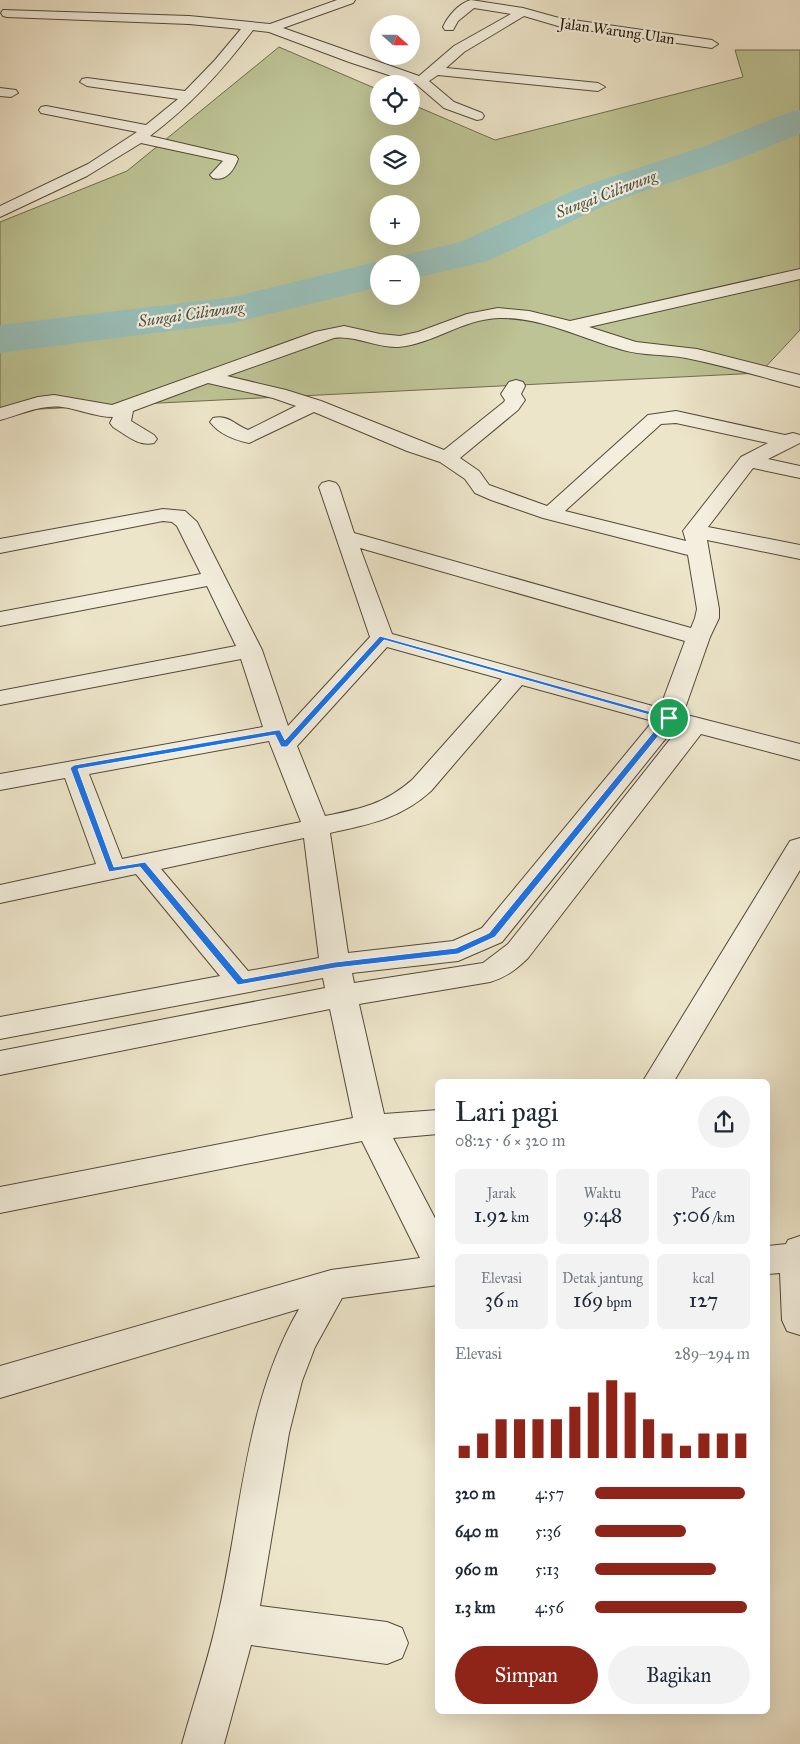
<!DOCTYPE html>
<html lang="id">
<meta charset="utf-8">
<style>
:root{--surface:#fff;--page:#f2f2f3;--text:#1f2937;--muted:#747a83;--accent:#8f2418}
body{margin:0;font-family:"IM FELL Great Primer",serif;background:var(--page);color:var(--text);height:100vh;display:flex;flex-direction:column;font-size:19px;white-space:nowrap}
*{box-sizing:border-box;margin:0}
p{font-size:16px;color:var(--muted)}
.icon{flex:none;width:28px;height:28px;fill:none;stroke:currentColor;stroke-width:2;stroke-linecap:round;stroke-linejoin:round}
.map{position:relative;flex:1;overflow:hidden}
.sheet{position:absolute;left:435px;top:1079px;width:335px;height:635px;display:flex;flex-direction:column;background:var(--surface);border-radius:8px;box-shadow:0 5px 20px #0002}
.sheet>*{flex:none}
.needle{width:32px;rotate:111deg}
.buttons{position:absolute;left:370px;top:15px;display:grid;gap:10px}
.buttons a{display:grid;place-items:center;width:50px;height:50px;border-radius:50%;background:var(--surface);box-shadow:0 5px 20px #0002;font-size:25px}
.pin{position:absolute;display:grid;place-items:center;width:42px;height:42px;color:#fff;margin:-21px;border:2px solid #fff;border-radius:50%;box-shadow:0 1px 5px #0007}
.round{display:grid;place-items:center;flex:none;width:52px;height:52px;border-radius:26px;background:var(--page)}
.headline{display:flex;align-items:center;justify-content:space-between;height:85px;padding:0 20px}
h1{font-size:28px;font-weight:600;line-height:38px}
.stats{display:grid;grid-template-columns:repeat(3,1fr);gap:8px;height:85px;padding:5px 20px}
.stats div{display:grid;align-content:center;border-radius:8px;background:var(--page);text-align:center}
.stats b{font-size:21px;font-weight:600}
.stats small{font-size:14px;font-weight:400}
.stats p{font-size:14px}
.chart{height:140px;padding:10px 20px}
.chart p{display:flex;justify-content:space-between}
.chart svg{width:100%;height:90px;margin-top:5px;stroke:var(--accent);stroke-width:6}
.action{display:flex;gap:10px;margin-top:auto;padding:10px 20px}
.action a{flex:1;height:58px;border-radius:30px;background:var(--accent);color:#fff;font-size:20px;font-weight:600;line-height:58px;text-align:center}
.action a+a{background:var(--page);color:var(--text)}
ul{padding:0 20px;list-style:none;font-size:16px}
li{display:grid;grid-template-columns:80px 60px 1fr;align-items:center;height:38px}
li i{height:12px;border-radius:6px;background:var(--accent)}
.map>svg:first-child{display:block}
</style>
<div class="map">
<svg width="800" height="1744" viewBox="0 0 800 1744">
<rect width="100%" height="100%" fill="#ede5ca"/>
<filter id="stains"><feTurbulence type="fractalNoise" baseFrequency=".004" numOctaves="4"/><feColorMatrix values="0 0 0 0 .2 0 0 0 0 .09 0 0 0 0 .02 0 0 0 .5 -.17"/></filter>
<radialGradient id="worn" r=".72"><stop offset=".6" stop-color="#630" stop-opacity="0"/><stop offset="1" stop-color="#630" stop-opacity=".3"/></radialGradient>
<path fill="#bdc394" stroke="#6f6c4e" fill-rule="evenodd" d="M279,47L379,90V116H411V104L495,140L743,77L735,50H800V330L760,373L0,411V222L127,171ZM379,144H411V176H379ZM379,204H411V236H379ZM379,264H411V296H379Z"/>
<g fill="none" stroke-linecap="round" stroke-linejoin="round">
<g fill="#99bfb9" fill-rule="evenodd">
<path d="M800,110V134L731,162L612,202L488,261L411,279V264H391L396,257L460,242L584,186L705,146L787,113Z"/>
<path d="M379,261L390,264H379V287L233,323L0,353V325L233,297Z"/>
</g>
<defs>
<g id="minor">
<path d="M337,0H355L353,3L283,28L419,76L454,46L511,14L474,8L458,21L453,30H445L443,27C448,16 459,3 471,0L523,8L559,18L712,40L718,44L712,48L558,26L524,16L464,52L446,68L598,83L605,87L598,91L438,75L429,81L454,102L482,113L484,116L482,119L477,120L444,108L416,84L349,62L269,32L253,30C223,70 190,106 150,136L236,156L238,159C234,170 226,182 213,178L210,175L223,161L220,160L141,143L87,176L0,217V206L88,164L137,132L41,113L39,110L41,107L46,106L146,125L178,99L87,86L80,82L82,79L87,78L185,91L215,60L241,29L189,24L7,17L3,16L1,13L3,10L189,16L270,24Z"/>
<path d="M0,88L16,90L18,93L11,97L0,96Z"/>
<path d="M800,269V279L589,327L636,342L697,349L800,375V387C762,377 725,366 686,358C665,354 644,356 623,350C582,339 542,317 499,318C463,319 433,344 398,347C376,348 356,335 334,338L227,376L286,390L321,401L444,450L504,402L505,400L501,394L509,382L516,380L523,382L525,386L521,394L525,400L518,410L460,458L479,471L489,485L547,506L648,415L676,411L785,435L793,433L800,435V443L768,459L800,466V478L753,468L708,527L800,545V559L707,540L719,609V618L710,637L683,714L800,744V760L701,734L528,958C517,969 505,978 490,982L359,1004L384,1114L438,1110V1134L393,1138L438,1224V1285L342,1298L315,1347L302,1381L289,1433L260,1606L387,1622L402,1628L408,1643L402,1658L387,1664L251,1645L224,1744H182C193,1704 207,1664 216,1624C242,1517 243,1406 299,1309L0,1398V1366L331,1270L420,1258L362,1141L0,1213V1187L353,1118L330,1009L0,1075V1051L325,988L323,978L0,1039V1017L220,976L136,874L0,903V885L96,864L65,778L0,790V774L263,727L241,659L0,705V691L236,646L207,586L0,626V612L201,574L177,526L172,522L163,521L0,553V539L163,509L185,511L197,522L262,650L288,726L370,637L319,487L322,483L329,481L336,483L339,487L354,533L691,628L695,618L697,609L688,555L543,518L491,500L475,493L465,479L440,462L407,451L314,412L249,443C235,440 219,434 210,422L213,418C228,414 235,425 248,430L296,406L273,398L208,383L133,411L131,421L154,435L157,439L154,443C139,447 126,435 113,427L110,423L113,417C95,417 79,409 62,407C41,404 20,415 0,420V408L38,397L54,395L112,405L315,332L344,326L380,334L400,336L418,332L467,314L498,308L529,311L570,321ZM676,423L768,443L741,457L683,531L686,541L565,511L661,424ZM360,548L685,641L660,708L392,634ZM387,647L502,679L413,779C385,804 361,809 325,816L297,746ZM522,685L653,721L482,928L453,941L348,953L330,833C370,824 400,819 431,791ZM675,727L679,728L508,944L483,963L354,983L352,973L458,961L502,942ZM269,741L301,822L122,859L89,774ZM304,838L319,958L248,971L161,869Z"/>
<path d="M800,838V870L674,1081H643L790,841Z"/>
<path d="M800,1236V1335L787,1331L782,1320L780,1273L768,1274V1246L786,1244L788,1240Z"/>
</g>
</defs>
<use href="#minor" stroke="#544a38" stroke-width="2"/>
<use href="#minor" fill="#f3eedd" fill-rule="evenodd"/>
</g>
<path fill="#1a73e8" stroke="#fff" fill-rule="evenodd" d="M380,636L673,718L495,937L458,954L335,968L238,985L140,867L109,872L70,768L74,765L277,730H280L285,740ZM384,640L664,719L489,933L456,948L335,962L243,979L145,862L114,867L78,769L275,735L281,747H287Z"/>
<g text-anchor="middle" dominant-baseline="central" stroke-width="4.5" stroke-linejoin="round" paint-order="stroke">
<g font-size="15" fill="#211607" stroke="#f3eedd">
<text transform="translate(617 31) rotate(8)">Jalan Warung Ulan</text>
</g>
<g font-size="16" font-style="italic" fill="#4b5145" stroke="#f3eedd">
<text transform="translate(606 194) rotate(-21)">Sungai Ciliwung</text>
<text transform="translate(191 314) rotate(-8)">Sungai Ciliwung</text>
</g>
</g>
<rect width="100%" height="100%" filter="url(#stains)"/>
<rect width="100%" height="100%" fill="url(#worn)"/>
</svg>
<div class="buttons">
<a><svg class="needle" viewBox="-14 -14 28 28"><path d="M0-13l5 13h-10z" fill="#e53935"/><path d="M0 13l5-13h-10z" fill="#747a83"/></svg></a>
<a><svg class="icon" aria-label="locate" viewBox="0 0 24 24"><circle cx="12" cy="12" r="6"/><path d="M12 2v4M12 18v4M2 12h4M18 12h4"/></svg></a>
<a><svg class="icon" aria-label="layers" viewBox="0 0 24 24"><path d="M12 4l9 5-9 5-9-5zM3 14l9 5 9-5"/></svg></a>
<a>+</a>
<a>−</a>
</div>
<div class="pin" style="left:669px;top:718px;background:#1e9e55"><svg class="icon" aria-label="arrive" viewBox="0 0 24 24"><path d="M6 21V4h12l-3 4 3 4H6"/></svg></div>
<section class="sheet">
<div class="headline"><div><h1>Lari pagi</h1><p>08:25 · 6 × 320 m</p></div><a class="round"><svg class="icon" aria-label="share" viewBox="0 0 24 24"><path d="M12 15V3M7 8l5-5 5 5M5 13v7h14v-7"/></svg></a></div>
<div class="stats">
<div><p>Jarak</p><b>1.92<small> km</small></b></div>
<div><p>Waktu</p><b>9:48</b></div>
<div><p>Pace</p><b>5:06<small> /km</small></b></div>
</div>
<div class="stats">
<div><p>Elevasi</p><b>36<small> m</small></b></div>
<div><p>Detak jantung</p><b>169<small> bpm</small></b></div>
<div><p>kcal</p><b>127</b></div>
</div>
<div class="chart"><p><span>Elevasi</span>289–294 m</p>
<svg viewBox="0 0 160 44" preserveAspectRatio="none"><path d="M5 44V38M15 44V32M25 44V25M35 44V25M45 44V25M55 44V25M65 44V19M75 44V12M85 44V6M95 44V12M105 44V25M115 44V32M125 44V38M135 44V32M145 44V32M155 44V32"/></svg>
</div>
<ul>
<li><b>320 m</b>4:57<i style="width:97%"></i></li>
<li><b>640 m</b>5:36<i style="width:59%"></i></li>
<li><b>960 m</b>5:13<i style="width:78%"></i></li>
<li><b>1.3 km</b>4:56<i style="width:98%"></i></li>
</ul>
<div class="action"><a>Simpan</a><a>Bagikan</a></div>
</section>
</div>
